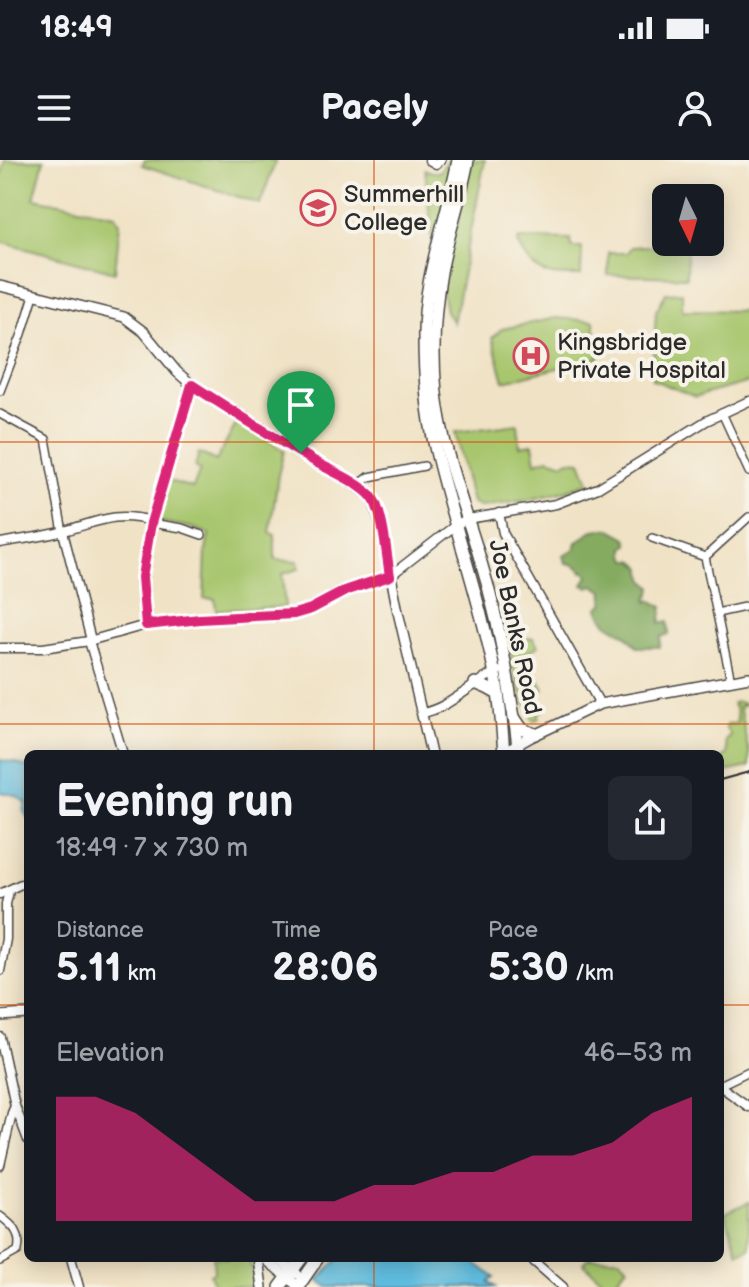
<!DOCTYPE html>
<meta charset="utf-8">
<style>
:root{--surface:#171b24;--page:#242831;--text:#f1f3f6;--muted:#9ea1a6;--accent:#db2777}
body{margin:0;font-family:"Balsamiq Sans",sans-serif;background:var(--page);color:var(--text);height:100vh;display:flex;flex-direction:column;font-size:30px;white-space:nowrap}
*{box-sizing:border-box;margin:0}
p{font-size:26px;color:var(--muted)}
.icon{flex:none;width:44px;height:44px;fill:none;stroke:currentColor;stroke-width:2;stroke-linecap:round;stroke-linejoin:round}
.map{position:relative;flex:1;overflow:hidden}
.drawer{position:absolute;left:24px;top:590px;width:700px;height:512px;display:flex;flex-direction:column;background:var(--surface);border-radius:12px;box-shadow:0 4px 20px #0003}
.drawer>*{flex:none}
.needle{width:52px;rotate:175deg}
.fabs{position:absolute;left:652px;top:24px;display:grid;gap:16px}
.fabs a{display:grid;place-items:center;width:72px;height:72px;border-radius:12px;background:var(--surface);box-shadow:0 4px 20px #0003;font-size:40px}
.pin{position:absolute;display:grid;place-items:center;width:68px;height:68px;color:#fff;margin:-82px -34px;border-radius:50% 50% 50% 0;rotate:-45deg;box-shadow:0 0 8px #0007}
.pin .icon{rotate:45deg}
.round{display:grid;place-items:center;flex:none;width:84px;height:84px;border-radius:12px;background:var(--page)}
.headline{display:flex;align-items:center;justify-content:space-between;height:136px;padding:0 32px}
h1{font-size:44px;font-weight:600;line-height:60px}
.metrics{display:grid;grid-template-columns:repeat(3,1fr);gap:12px;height:136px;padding:8px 32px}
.metrics div{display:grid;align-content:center}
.metrics b{font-size:40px;font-weight:600}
.metrics small{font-size:22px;font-weight:400}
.metrics p{font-size:22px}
.chart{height:224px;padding:16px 32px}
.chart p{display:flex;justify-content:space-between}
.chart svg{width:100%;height:144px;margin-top:8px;fill:var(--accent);opacity:.7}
.status{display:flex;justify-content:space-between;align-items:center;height:56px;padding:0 40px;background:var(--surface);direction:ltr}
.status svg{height:22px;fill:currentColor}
header{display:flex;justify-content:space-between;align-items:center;height:104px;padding:0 32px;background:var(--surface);font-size:36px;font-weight:600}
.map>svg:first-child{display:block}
</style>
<div class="status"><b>18:49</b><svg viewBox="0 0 49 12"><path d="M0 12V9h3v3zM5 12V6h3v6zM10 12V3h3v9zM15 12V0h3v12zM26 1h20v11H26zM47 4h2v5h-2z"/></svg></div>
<header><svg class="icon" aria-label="menu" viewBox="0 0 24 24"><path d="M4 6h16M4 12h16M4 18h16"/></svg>Pacely<svg class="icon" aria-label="person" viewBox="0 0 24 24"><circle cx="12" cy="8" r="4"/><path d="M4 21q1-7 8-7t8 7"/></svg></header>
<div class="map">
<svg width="749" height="1127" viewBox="0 0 749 1127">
<rect width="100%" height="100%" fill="#f7f3e8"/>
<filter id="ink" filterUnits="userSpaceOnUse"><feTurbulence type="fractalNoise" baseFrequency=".0125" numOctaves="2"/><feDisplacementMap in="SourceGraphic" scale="16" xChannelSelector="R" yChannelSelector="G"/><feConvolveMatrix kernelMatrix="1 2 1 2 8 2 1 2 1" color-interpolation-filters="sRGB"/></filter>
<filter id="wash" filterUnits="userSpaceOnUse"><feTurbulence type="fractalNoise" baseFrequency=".006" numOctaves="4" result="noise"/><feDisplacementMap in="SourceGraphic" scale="32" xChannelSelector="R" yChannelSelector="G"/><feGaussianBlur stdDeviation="1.8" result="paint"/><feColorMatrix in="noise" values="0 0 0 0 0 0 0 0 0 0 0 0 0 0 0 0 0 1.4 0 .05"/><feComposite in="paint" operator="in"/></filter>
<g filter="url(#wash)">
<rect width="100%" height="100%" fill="#f0e2c5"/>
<g fill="#a7c66d" stroke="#69784c" stroke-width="2">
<path d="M5,0H44L34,38L115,54L120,62L115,112L0,81V22Z"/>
<path d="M145,0H276L260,44L142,5Z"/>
<path d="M448,0H454L433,86L425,9L431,12H439Z"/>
<path d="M472,0H485L453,163L446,151L442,130Z"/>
<path d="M666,57V82H687L686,117L608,115V93H626L630,87L661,85C659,75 657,65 666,57Z"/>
<path d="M520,78L571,79L572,87H582L581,116C545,116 535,117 518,83Z"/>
<path d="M682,132V150L749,151V222L695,237L652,219L656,151L666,133Z"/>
<path d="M556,158L594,161L599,198L504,221L492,178L502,169Z"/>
<path d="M239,259L284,291L278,315L270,373L275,375V400L298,401L299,409L282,414L285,447L216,450L215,439H204L206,391L209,374L193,368L156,361L166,320L193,328L200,310L195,307L199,293L216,301Z"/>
<path d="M518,264L520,286L533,284L536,302L549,298L564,303L569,300L581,301L589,322C554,337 517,342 480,347L472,343L455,272Z"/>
<path d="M533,478L538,486L524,495L544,529L536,533L544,550L538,553L540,558L534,561L517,525L508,484H513L517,479Z"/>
<path d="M738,542L745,545L739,547L749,592V607L720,613V599L727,594L725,580L730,575L725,567L726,565L737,563L735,548L732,545L733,543Z"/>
<path d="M749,1042V1088L738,1092L725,1053Z"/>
<path d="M213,1098H246L254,1111L253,1127H215L210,1114L214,1112Z"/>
<path d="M588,1098H620L628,1106L610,1127L583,1103Z"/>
</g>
<path fill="#85ab60" stroke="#586b46" stroke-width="2" d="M611,369L627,378L629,385L625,388V395L628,400H634L643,408C643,416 643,422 652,426L651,434L647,437L648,442L650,440L663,447L660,463L668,461L669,474L661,477L660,487H637C633,482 628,475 622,472C608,464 604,464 598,448L603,444L604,432L594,425L588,427L583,425L588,416L584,411L582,412C578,405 574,404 566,403L564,396L575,389L577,382C585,379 587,372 594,370C599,369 606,369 611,369Z"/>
<g fill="#61bddf" stroke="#467485" stroke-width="2">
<path d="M0,600L16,603L28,608V658L24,652L26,642L15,635L0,632Z"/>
<path d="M340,1098H469L494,1117L489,1122L496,1127H328L318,1120Z"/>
</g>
</g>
<g filter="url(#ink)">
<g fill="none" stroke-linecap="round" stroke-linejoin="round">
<defs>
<g id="minor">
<path d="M0,231L22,174L34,135"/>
<path d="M722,253L749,312"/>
<path d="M0,254L46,279L63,372"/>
<path d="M357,326L369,317L424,306"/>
<path d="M151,363L182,368L202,375"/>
<path d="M652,378L705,397"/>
<path d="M717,453L749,446"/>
<path d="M731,521L705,397L749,357"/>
<path d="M720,925L749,911"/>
<path d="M0,1056C14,1066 22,1074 18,1091L0,1101"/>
</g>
<g id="tertiary">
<path d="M429,0L436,4L441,0"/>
<path d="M499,353L503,373L600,544"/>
<path d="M63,372L91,480"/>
<path d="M0,383C21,379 43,377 64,371C98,362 114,351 151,361"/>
<path d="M146,465L142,417L151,361L192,225"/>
<path d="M89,481L123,594"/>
<path d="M0,488H43L89,481L146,465L200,459L275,456L301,452L347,430L390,416L457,364L468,359L556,344L598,328L706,261L749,241"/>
<path d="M422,553C450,548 472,523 498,511"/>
<path d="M0,734L21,724L28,725"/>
<path d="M0,811L6,779V744L9,731"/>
<path d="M0,877L15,946L28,980"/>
<path d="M720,926L749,947"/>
<path d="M0,1005L12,953L15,946"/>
<path d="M71,1098L79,1127"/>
<path d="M530,1098L563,1127"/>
</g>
<g id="secondary">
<path d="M0,126L124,157L144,172L177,212L192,225L315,302L352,322L373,338L382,370L398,452L431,594"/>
<path d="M501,594L531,577L600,544L749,517"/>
<path d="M0,856L28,854"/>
<path d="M258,1098L262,1127"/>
<path d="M264,1098L299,1127"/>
<path d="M278,1098L297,1114"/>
</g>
<g id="trunk">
<path d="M458,0C447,60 423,117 424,178C424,214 427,252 435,287C452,362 479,434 494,510C500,537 502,566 504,594"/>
<path d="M468,0C461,38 448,74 441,112C434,152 432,193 436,233C442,288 462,340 478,392C493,440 504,490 511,540C514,558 518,576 518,594"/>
<path d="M475,523L487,528L498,534"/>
<path d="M514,557L522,569L536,574"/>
<path d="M280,1127L302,1098"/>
<path d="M298,1127L318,1098"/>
</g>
</defs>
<use href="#minor" stroke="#494642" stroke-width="10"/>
<use href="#tertiary" stroke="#494642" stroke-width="11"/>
<use href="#secondary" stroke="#494642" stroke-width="12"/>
<use href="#trunk" stroke="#494642" stroke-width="14"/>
<use href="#minor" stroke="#fff" stroke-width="7"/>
<use href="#tertiary" stroke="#fff" stroke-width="8"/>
<use href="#secondary" stroke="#fff" stroke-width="9"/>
<use href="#trunk" stroke="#fff" stroke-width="11"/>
<path stroke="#2b2b2b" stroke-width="2" d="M720,620L749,612"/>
</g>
</g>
<g fill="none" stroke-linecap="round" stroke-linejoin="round" filter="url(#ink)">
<defs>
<path id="route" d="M192,225C232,251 273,277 314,301C331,311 359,322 372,337C383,351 387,398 390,416L347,430L311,449L294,454L200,459L146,465L142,417L151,363Z"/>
</defs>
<use href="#route" stroke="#fff" stroke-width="16"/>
<use href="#route" stroke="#db2777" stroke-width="10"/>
</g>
<path fill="none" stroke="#d5540f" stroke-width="2" stroke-opacity="0.55" d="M374,0V594M0,282H749M0,564H749M0,845H28M720,845H749M374,1098V1127"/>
<defs>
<symbol id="school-ring" viewBox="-11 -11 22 22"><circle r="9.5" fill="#f7f3e8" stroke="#d1495b" stroke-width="1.5"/><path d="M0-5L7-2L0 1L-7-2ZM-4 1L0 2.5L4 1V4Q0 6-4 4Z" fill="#d1495b"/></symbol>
<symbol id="hospital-ring" viewBox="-11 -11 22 22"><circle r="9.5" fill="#f7f3e8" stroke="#d1495b" stroke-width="1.5"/><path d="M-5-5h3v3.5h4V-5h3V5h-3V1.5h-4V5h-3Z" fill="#d1495b"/></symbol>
</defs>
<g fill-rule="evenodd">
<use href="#school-ring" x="298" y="28" width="40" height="40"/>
<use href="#hospital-ring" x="511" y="176" width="40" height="40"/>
</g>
<g text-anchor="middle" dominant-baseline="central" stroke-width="8" stroke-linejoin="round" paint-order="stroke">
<g font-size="24" fill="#2b2b2b" stroke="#f7f3e8" text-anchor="start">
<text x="344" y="34">Summerhill<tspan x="344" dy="28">College</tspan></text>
<text x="557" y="182">Kingsbridge<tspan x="557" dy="28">Private Hospital</tspan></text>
</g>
<g font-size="24" fill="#2b2b2b" stroke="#f7f3e8">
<text transform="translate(515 467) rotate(78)">Joe Banks Road</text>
</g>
</g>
</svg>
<div class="fabs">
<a><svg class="needle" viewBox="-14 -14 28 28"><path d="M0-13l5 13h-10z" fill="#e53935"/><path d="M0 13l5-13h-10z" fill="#9ea1a6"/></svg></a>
</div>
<div class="pin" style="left:301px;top:293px;background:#1e9e55"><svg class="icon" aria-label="arrive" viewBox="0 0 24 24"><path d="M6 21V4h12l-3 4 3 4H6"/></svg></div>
<section class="drawer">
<div class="headline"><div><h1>Evening run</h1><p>18:49 · 7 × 730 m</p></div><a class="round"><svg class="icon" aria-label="share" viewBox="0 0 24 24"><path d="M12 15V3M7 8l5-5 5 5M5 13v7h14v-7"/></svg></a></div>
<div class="metrics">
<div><p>Distance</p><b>5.11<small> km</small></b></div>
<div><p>Time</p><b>28:06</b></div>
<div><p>Pace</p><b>5:30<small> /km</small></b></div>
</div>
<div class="chart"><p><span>Elevation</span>46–53 m</p>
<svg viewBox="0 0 160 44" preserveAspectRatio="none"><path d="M0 44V6L10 6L20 11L30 20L40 29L50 38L60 38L70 38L80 33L90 33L100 29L110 29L120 24L130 24L140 20L150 11L160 6V44z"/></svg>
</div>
</section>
</div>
